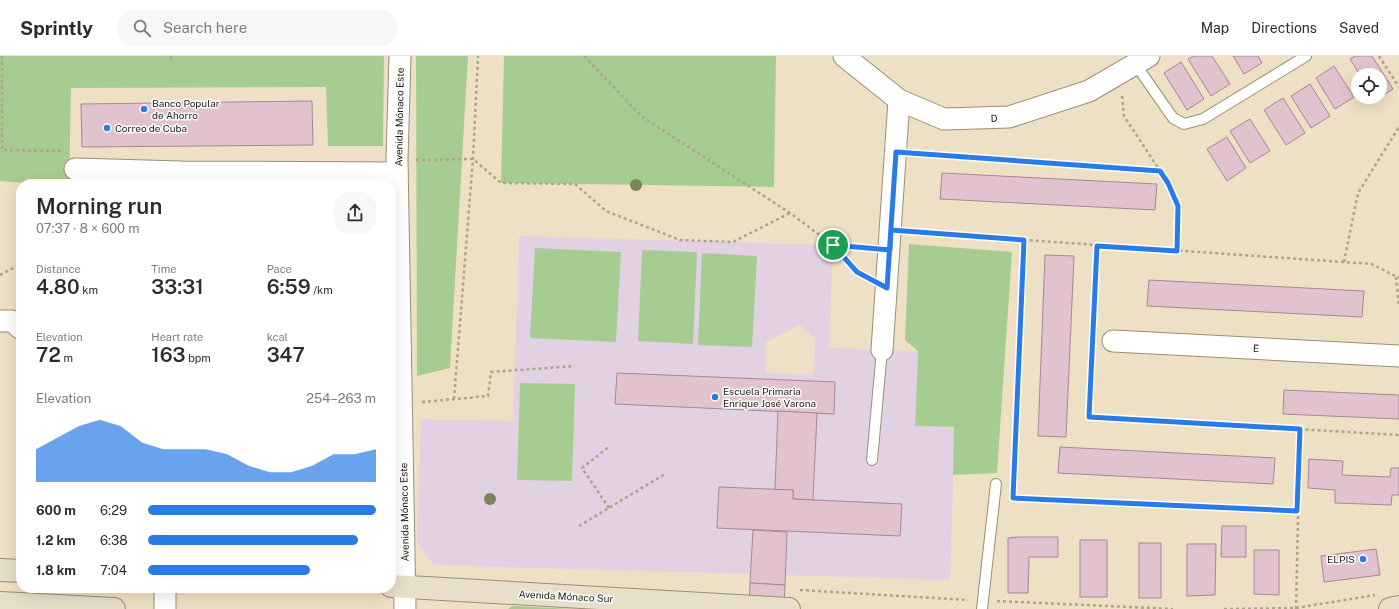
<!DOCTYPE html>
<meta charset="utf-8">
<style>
:root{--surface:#fff;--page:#f7f7f7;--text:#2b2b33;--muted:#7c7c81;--line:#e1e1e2;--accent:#2b7be6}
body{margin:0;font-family:"Public Sans",sans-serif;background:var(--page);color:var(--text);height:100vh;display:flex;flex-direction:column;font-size:15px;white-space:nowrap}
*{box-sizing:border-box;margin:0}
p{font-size:13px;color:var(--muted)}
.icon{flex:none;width:22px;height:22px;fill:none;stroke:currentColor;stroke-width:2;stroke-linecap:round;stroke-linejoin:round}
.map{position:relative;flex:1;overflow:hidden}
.drawer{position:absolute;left:16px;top:123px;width:380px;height:414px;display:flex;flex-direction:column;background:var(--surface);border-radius:16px;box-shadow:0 4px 16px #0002}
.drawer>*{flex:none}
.controls{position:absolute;left:1351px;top:12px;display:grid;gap:8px}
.controls a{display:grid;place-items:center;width:36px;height:36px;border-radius:50%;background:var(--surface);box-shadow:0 4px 16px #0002;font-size:20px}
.pin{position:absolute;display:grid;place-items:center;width:34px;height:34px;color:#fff;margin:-17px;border:2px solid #fff;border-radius:50%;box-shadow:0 1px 4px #0007}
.round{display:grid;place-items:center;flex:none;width:42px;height:42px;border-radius:16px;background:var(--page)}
.head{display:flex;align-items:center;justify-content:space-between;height:68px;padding:0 20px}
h1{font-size:22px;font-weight:600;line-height:30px}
.stats{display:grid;grid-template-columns:repeat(3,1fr);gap:6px;height:68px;padding:4px 20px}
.stats div{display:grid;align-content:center}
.stats b{font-size:20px;font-weight:600}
.stats small{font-size:11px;font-weight:400}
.stats p{font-size:11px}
.chart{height:112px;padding:8px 20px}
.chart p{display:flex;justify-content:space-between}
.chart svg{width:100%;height:72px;margin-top:4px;fill:var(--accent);opacity:.7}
ul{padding:0 20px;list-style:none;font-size:13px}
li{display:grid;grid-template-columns:64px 48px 1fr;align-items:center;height:30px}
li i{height:10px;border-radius:5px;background:var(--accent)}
header{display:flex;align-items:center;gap:24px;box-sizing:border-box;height:56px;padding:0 20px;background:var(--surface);border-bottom:1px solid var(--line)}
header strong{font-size:19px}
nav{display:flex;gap:22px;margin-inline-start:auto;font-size:14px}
.search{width:280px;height:36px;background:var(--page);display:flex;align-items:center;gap:10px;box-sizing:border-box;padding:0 14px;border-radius:16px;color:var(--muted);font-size:15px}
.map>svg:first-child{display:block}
</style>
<header>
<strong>Sprintly</strong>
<div class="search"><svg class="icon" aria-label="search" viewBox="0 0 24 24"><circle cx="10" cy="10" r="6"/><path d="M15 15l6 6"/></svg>Search here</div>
<nav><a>Map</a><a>Directions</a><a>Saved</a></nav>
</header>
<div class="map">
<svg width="1399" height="553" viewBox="0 0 1399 553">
<rect width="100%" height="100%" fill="#eee0c4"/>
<path fill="#e2d1e3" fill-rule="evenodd" d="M519,180L833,189L829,292L918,295L915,370L955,371L950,524L434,509L417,487L421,363L513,365ZM800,269L815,283L813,319L765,317L766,286Z"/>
<g fill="#a7cc91">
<path d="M0,0H384L383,90H328L326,31L71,32L69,128H36L0,125Z"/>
<path d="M416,0H468L450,312L417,320Z"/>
<path d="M504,0H776L774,131L501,127Z"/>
<path d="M909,188L1012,196L997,417L953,419L954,371L915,370L918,295L905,284Z"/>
<path d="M535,192L621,196L616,286L530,282Z"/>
<path d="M642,194L697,196L693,288L638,285Z"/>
<path d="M702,197L757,200L752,291L698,289Z"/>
<path d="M520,327L575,328L572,425L517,424Z"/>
<path d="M512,550L574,553H508Z"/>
</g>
<g fill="#e2c2cf" stroke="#a58794">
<path d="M1194,0H1212L1230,28L1211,40L1188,3Z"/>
<path d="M1233,0H1258L1262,7L1244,18Z"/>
<path d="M1355,0H1372L1393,33L1376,44L1374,41H1380V19H1360L1350,3Z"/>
<path d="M1181,6L1204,43L1187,54L1164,17Z"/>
<path d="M1334,10L1354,41L1335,53L1316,22Z"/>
<path d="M1310,28L1330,60L1311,72L1291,40Z"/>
<path d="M1283,42L1305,77L1286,89L1264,54Z"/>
<path d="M312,45L313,89L82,91L81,48Z"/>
<path d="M1250,63L1270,95L1250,107L1230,75Z"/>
<path d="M1227,81L1246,112L1227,125L1207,93Z"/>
<path d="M942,117L1157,128L1155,154L940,143Z"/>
<path d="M1045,199L1074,200L1066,381L1038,380Z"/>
<path d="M1149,224L1364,235L1362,261L1147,250Z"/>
<path d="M617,317L835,326L834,358L615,348Z"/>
<path d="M1284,334L1399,339V363L1283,358Z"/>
<path d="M778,355L817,357L813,444L793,443V434H775Z"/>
<path d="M1060,391L1275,402L1273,428L1058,417Z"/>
<path d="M1309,403L1343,405L1342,419L1390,421L1391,412H1399V439H1392L1391,449L1335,447V434L1308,432Z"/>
<path d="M719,431L793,434V443L902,448L900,480L717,472Z"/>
<path d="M1222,470H1246V501H1221Z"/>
<path d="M753,474L787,476L785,529L750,527Z"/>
<path d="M1018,481H1058V501H1029L1028,537H1008V482Z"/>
<rect x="1080" y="484" width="27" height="57"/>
<rect x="1139" y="487" width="22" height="55"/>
<path d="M1187,488H1216L1215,539L1187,540Z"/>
<path d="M1376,493L1380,519L1324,526L1321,500Z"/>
<path d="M1254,494H1279V539L1254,538Z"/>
<path d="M750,527L785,529L784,553H749Z"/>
</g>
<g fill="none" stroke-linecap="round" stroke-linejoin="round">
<defs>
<g id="service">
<path d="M1136,9L1173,62L1184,68L1203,63L1306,0"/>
<path d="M872,404L882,294"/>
<path d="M982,553L996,428"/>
</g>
<g id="minor">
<path d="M400,0L397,104L405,553"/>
<path d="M844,0L899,44L944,63L1009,61L1089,35L1149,0"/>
<path d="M75,113L182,116L397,117"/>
<path d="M0,265H12L21,273"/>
<path d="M1113,285L1399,300"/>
<path d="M882,294L899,44"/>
<path d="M165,553V532"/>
</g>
<g id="secondary">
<path d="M0,514L21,515"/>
<path d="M391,530L789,553"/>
<path d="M0,547L114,553"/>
<path d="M1390,553L1399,551"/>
</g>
</defs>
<use href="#service" stroke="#9b8e74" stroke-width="12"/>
<use href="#minor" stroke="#9b8e74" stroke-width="23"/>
<use href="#secondary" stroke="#9b8e74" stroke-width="24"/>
<g stroke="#afa38d" stroke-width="2.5" stroke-dasharray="3 3" stroke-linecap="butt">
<path d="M2,0V94L63,95"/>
<path d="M171,0L172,6"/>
<path d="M584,0L641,60L790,157L833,189L857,216L866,221"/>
<path d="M1379,0L1399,31"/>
<path d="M1122,40L1124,60L1168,127L1178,150L1177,195"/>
<path d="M915,97L1160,115"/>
<path d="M416,104L473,103L501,127L575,128L606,155L680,184L733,186L790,157"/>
<path d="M910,176L1372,208L1399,222"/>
<path d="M1024,184L1013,442L1297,455"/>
<path d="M833,189L869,192"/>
<path d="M1344,206L1358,137L1399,71"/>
<path d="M0,219L21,208"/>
<path d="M1396,221L1399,250"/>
<path d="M1093,277L1097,190"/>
<path d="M1092,290L1089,361L1399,379"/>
<path d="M454,343L473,103L478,0"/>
<path d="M422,346L488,340L491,316L575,310"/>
<path d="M609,452L582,412L610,390"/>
<path d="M579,470L665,418"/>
<path d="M800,534L968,544"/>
<path d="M997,545L1173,553"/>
<path d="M1224,553L1296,552L1375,539"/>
<path d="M1296,553L1300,373"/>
</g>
<use href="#service" stroke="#fff" stroke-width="10"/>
<use href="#minor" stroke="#fff" stroke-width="21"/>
<use href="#secondary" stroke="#e8dfca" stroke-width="22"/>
</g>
<g fill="#7b855a">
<circle cx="636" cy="129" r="6"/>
<circle cx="490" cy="443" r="6"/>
</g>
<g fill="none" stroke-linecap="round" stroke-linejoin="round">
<defs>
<path id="route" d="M833,189L890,194L891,174L1024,184L1013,442L1297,455L1300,373L1089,361L1097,190L1177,195L1178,150L1168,127L1160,115L896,96L887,232L857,216L833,189"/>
</defs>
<use href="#route" stroke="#fff" stroke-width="8"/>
<use href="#route" stroke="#2b7be6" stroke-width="5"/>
</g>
<g fill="#2b7be6" stroke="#fff" stroke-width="1.5">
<circle cx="144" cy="53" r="4"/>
<circle cx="107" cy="72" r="4"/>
<circle cx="715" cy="341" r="4"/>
<circle cx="1363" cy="503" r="4"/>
</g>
<g text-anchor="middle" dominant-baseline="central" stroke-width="3" stroke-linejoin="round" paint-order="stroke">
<g font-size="10" fill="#1f1a10" stroke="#fff" text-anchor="start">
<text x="152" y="47">Banco Popular<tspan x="152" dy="12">de Ahorro</tspan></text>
<text x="115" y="72">Correo de Cuba</text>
<text x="723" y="335">Escuela Primaria<tspan x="723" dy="12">Enrique José Varona</tspan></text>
<text x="1355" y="503" text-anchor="end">ELPIS</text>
</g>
<g font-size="10" fill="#1f1a10" stroke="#fff">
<text transform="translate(399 61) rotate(-89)">Avenida Mónaco Este</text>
<text transform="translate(994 62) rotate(-2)">D</text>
<text transform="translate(1256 292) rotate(3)">E</text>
<text transform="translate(404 456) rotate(-91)">Avenida Mónaco Este</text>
<text transform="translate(566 540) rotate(3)">Avenida Mónaco Sur</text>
</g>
</g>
</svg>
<div class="controls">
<a><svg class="icon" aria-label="locate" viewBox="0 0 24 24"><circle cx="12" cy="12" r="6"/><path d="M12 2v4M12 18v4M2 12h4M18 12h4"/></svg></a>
</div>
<div class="pin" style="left:833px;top:189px;background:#1e9e55"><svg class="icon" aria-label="arrive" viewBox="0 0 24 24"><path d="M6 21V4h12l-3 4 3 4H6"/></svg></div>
<section class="drawer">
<div class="head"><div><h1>Morning run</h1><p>07:37 · 8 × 600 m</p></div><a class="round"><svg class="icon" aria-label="share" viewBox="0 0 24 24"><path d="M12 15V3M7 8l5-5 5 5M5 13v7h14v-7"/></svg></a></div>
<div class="stats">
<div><p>Distance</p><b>4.80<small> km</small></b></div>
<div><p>Time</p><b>33:31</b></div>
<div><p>Pace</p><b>6:59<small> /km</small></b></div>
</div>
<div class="stats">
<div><p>Elevation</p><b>72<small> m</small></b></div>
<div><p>Heart rate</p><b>163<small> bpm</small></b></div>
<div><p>kcal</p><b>347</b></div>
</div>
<div class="chart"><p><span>Elevation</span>254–263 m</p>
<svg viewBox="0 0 160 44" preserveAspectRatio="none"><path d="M0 44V24L10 17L20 10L30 6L40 10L50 20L60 24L70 24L80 24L90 27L100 34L110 38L120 38L130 34L140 27L150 27L160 24V44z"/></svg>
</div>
<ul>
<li><b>600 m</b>6:29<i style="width:100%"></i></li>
<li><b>1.2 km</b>6:38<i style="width:92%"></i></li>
<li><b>1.8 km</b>7:04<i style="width:71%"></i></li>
</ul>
</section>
</div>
